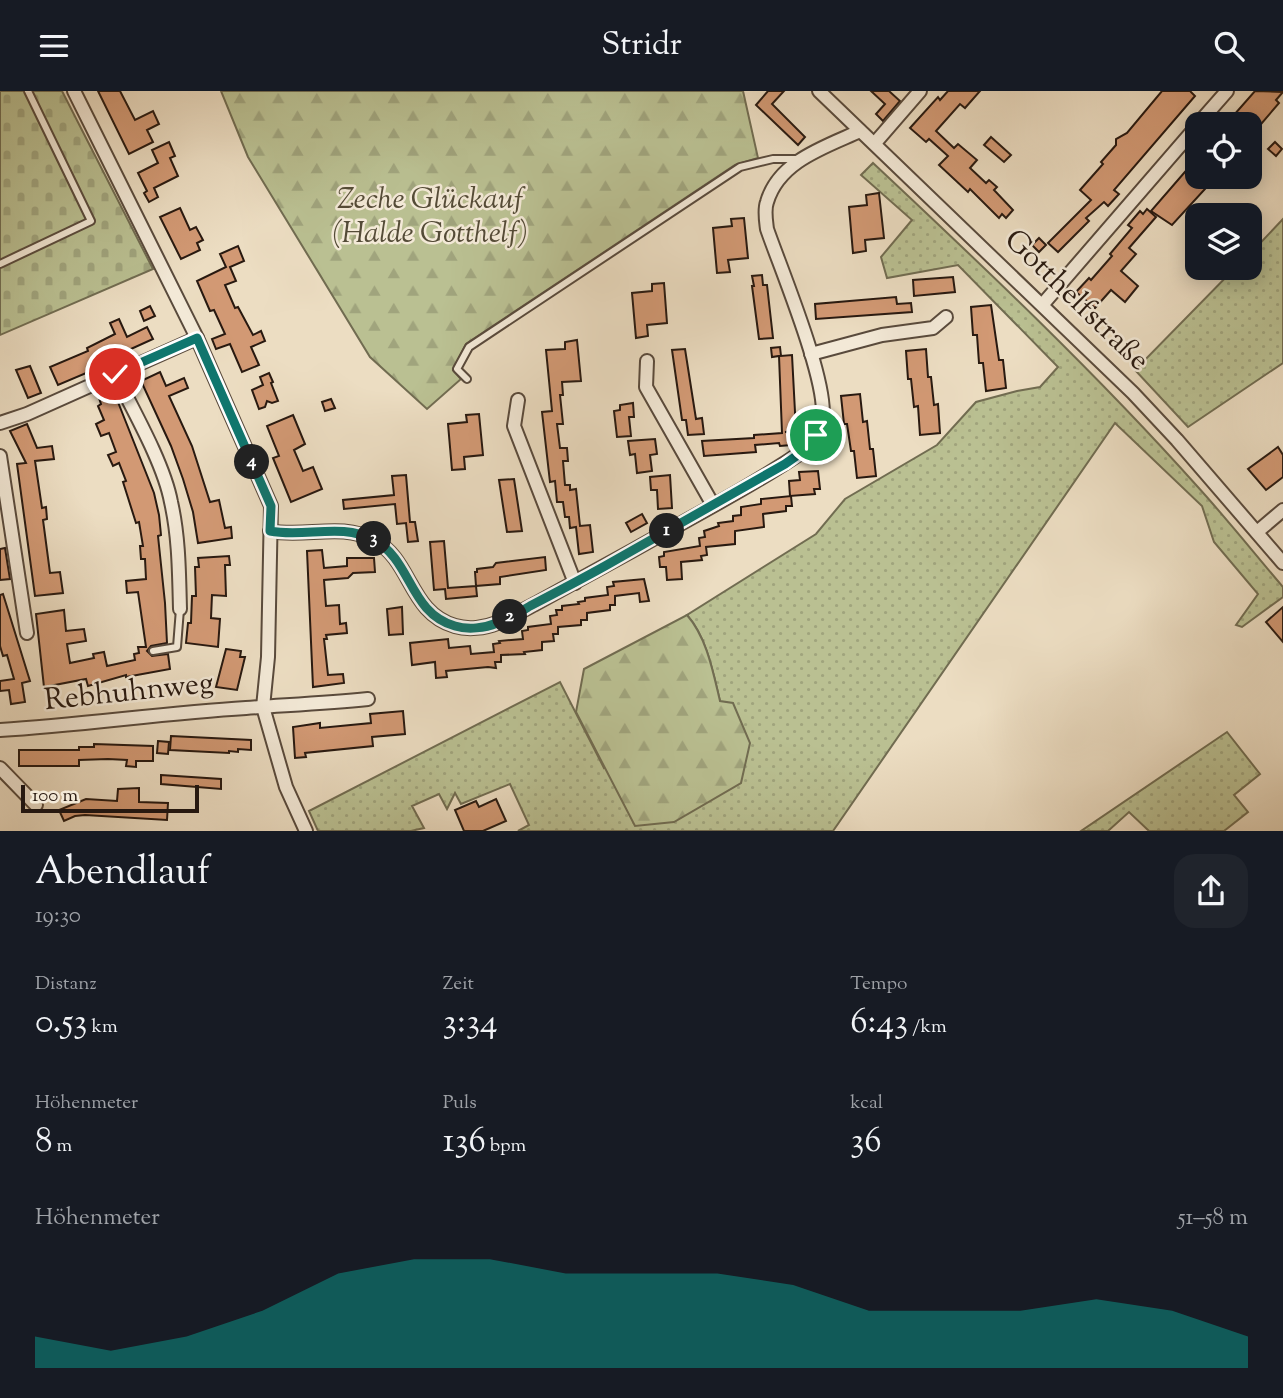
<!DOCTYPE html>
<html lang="de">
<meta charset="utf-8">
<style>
:root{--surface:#171b24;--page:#20242c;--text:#f1f3f6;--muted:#9ea1a6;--accent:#0f766e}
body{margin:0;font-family:"Sorts Mill Goudy",serif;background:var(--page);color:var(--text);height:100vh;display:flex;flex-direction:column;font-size:26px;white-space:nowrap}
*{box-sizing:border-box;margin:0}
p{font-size:23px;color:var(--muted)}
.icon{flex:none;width:38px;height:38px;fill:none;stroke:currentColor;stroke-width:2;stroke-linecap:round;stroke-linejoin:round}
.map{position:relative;height:740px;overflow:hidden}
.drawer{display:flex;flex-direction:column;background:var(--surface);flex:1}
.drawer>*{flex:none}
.tools{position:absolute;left:1185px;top:21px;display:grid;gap:14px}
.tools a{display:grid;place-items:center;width:77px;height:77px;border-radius:14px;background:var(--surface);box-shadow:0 4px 18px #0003;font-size:35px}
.scale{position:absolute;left:21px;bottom:18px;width:178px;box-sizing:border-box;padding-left:7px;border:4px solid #281910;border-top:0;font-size:19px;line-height:24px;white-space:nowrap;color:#281910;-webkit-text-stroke:5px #f3e9d7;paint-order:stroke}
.pin{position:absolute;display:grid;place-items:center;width:60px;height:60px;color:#fff;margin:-30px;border:4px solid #fff;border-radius:50%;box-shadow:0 2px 7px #0007}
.km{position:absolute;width:35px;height:35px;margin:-18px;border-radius:50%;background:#222;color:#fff;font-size:19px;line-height:35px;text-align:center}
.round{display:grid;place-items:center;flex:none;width:74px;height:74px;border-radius:21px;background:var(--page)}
.headline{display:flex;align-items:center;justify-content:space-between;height:119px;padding:0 35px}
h1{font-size:38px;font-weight:600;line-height:52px}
.figures{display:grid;grid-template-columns:repeat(3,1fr);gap:10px;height:119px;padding:7px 35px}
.figures div{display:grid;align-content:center}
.figures b{font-size:35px;font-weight:600}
.figures small{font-size:19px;font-weight:400}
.figures p{font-size:19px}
.chart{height:196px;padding:14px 35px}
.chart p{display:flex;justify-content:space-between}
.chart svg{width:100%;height:126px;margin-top:7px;fill:var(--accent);opacity:.7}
header{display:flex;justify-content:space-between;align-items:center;height:91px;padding:0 35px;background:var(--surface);font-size:32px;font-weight:600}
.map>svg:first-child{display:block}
</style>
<header><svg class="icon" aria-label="menu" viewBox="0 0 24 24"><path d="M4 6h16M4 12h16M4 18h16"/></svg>Stridr<svg class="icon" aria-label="search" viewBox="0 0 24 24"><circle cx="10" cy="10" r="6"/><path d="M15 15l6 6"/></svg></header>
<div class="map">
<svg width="1283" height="740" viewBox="0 0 1283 740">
<defs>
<pattern id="grass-dots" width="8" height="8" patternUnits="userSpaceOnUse" patternTransform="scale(1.75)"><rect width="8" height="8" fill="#bac092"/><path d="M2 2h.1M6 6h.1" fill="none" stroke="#a0a47d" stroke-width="1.8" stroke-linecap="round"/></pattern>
<pattern id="forest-firs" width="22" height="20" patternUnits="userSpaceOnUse" patternTransform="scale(1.75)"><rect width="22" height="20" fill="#bac092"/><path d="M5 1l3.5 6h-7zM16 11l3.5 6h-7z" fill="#a0a47d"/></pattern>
<pattern id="cemetery-stones" width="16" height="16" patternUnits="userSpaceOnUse" patternTransform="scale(1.75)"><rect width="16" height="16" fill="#bac092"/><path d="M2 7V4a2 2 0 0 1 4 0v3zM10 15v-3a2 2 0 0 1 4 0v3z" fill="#a0a47d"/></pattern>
</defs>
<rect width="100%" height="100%" fill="#ecddc2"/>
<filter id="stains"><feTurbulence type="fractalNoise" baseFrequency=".00286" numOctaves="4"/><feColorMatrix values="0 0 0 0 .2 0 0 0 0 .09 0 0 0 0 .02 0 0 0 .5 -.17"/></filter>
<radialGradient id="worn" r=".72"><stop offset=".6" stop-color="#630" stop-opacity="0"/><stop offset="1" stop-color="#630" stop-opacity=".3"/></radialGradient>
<g fill="url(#grass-dots)" stroke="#716c51" stroke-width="2">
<path d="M873,72C984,176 1095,281 1197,395C1227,428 1254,462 1283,496V506L1242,536L1236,534L1258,503L1214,451L1202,415L1115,332L833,740H518L529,734L510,693L461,713L455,702L447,718L439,703L412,715L424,737L411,740H318L309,720L560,591L604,677L720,610C713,581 707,547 687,524L816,443L845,408L937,354L976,311L1017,300L1040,296L1058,276L958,174L887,187L881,166L912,129L861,84Z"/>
<path d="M1283,128V272L1188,336L1135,279L1235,177H1250V163Z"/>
<path d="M1227,641L1260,683L1234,704L1248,721L1224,740H1149L1129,721L1108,740H1081Z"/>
</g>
<g fill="url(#forest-firs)" stroke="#716c51" stroke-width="2">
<path d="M221,0H743L758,67L735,74L466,253L453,279L461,288L427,318L370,266L248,66Z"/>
<path d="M687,524C707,547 713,581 720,610L733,612L750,652L741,692L674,731L635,735L576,621L584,578Z"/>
</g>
<path fill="url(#cemetery-stones)" stroke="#716c51" stroke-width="2" d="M0,0H62L153,178L0,244Z"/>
<g fill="#d29974" stroke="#281910" stroke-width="2">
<path d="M98,0H120L135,29L153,20L159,33L147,39L153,51L129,63Z"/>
<path d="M768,0H784L772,13L805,46L798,54L756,14Z"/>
<path d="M871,0H889L900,10L883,30L876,23L885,13Z"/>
<path d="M948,0H980L965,17L960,13L936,40L954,57L958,53L977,69L970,77L986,92L989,89L997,96L994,99L1013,119L1006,127L1002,123L999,127L970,98L968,101L939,74L948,65L929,48L926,51L910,37L938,6L940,9Z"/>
<path d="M1162,0H1190L1195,5L1114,99L1119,103L1108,115L1104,111L1086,127L1089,130L1058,161L1048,152L1091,109L1080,99L1103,73L1101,71L1116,54V48L1127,42Z"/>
<path d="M1255,0L1283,1L1276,9L1279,12L1250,46V33H1226Z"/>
<path d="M991,46L1011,64L1004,71L984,54Z"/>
<path d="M169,51L175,65L170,67L178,85L154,97L158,106L149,111L144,102L147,100L138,82L158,72L152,59Z"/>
<path d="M1275,51L1282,58L1276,65L1268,58Z"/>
<path d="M1197,67V86H1216L1172,134L1151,120Z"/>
<path d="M879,102L884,147L865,149L866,160L853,162L849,116L867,114L866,104Z"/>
<path d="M180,117L190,139L196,136L203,149L197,152L200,159L181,168L160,126Z"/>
<path d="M1147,118L1156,126L1129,157L1136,163L1121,180L1138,195L1125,211L1111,199L1095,217L1076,201L1089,187L1091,189L1112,165L1110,163L1132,137L1128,134L1140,120L1143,123Z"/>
<path d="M744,127L748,167L728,169L730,181L717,182L713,137L732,135L731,128Z"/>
<path d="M1039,147L1046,154L1039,161L1032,154Z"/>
<path d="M238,155L244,170L230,176L236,190L225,194L235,217L238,216L253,244L261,240L265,250L251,256L259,274L242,281L230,253L216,258L212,248L225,243L214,219L210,220L197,190L226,176L220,163Z"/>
<path d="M762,184L763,194H767L773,247L759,248L752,195H754L752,185Z"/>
<path d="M953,186L955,201L914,205L913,189Z"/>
<path d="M664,192L667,232L647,234L648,245L636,247L632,202L652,200V193Z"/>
<path d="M896,206L897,213L911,212L912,221L816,228L815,213Z"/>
<path d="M991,214L999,269H1003L1006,297L986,300L983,272H979L977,244H973L971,216Z"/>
<path d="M150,215L155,225L144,230L140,220Z"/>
<path d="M119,228L127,246L147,236L153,248L122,262L124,266L58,294L50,276L88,260L87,257L115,243L110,232Z"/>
<path d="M577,249L581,290L562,291L563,304H560L563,333H557L560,357H567L568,370H563L565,394H570V399L576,398L580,435L590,434L593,461L579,463L576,436L570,437L569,426H565L563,411H557L555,390L550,391L542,321L552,320L546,259L565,258V251Z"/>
<path d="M780,256L781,265L792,264L796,340L785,341H789L791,354L780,355L779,352L755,354L756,361L704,365L702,350L754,347V344L782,342L779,265L772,266L771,257Z"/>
<path d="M685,258L696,328L702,327L704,343L688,344L686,329H682L672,259Z"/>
<path d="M926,258L928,286H931L934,314L938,313L940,342L920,344L918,315L914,316L911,288H908L906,260Z"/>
<path d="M30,275L41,302L28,307L16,279Z"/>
<path d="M160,281L166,295L184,287L188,297L169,305L192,355L210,411L219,409L225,437L231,436L232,447L198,452L193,421L183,388L171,355L141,290Z"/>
<path d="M269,282L273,291L271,292L278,310L272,312L267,310L265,316L259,318L252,299L263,294L260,286Z"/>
<path d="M114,301L154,402L159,424L161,444L158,445L165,512L167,552L151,555L147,560L152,565L168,563L170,578L126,586V584L88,595L86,588L44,596L36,523L64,519L66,540L84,538L86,550L67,553L70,572L94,567L93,563L104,561L107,575L135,569L134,563L139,562L138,556H146L138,501L127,502L126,490L146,488L145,468H141L140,455H143L139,431L136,432L123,391L126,390L119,372L113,375L108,364L116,361L109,342L101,345L96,333L104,329L98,315L101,313L99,307Z"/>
<path d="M860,303L863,331L867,330L870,358H873L876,385L857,387L854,360H851L847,333H844L841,305Z"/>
<path d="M331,308L335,317L325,320L322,311Z"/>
<path d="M633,312L634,326H629L631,345L617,346L614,320L620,319V314Z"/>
<path d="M479,323L483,364L464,366L465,378L452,379L448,333L467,331L466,324Z"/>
<path d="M293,324L305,353L294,359L303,380L313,376L322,398L291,411L273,367L279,365L267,335Z"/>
<path d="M27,333L37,357L52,355L54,368L35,370L42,417L46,416L47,428L43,429L50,482L60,481L63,502L35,505L17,373L26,372L10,340Z"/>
<path d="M655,348L657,363L650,364L652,380L637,382L635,363L630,364L628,350Z"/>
<path d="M1278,356L1283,364V386L1266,399L1248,378Z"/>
<path d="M818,380L820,398H814L815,403L790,405L789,390L800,389L799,381Z"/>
<path d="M406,384L410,431H415L418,450L408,451L406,432L397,433L395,413L344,418L343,409L394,404L392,385Z"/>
<path d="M670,384L672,417L658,418L657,399H651L650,386Z"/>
<path d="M514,388L522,440L507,441L499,389Z"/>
<path d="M791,405L792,415H786V420L763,423L764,436L735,440V453L706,456L707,464L701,465L702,469L681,471L682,488L667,489L666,476H660L659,466L664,465V461L700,455L699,447L705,446L704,440L719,435L718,432L733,430V425L741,424V416L761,413V408Z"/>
<path d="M642,423L647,432L631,441L626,432Z"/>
<path d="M444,450L448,497L476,495L475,481H477V478L493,476L496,472L545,466L546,479L500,486V493L476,495L477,505L446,508L445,498L434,499L430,451Z"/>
<path d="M5,457L10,488L0,489V458Z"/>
<path d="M322,459L324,477L347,475V467H374L375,481L353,482L348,487L324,489L326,515L339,514L340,533L346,532L347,542L326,544L327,548H324L328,584L343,583L344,592L313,596L307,460Z"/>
<path d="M229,465L230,474H225L226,505L212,504L211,527L220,528L218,556L186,552L188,532H191L192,505H196L195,476H199L198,467Z"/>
<path d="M644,488L649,510L640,511L639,502L615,505V514H610V519L587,522V529H581V534L558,536V543H553L554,550L542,551V559L524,561L525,563L501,564V571H495L496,577L488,576L446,580L447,586L436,587L435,571L412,574L410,552L448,548L449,557L470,555L471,563L494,561L493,553L500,552L499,550L523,548L522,540L528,539V536L551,533L550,525L557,524L556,519H562V515L579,513L578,511L585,510V507L608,504L607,496L614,495L613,491Z"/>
<path d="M3,503L30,590L22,592L25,611L11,613L9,599L0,600V590L14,588L7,564L3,565L0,555V504Z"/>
<path d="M402,516L403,543L389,544L387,518Z"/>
<path d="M1283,516V551L1266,531Z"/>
<path d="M226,558L241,560L240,566H245L237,599L216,596Z"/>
<path d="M403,620L405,643L372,646L373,655L305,662L306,666L295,667L293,636L320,632V637L371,632L370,623Z"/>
<path d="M171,645L251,649V659L238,658V661L229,660V662L170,659Z"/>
<path d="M158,650L169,651L168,663L157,662Z"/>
<path d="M94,653L153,655V670H136V676L126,675L127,669L108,668L79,669V675H19V659H79V656H94Z"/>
<path d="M161,684L221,688V698L161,693Z"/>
<path d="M139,697V711L168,712L167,729L85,724L75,725L64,730L59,719L86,708L117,710L118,698Z"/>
<path d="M496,708L506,730L483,740H464L455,719L476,710L479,716Z"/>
</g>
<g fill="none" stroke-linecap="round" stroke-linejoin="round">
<defs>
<g id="lane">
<path d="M0,173L91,130L28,0"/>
<path d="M467,288L457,278L469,256L740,76L773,68H800"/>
<path d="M153,560L177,556L180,518"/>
</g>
<g id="street">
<path d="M74,0L197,247L271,415L268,566L263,616L286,696L306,740"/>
<path d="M819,0L1133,302L1177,349L1283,472"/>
<path d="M1198,33L1227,0"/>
<path d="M875,52L920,0"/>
<path d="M1043,213L1197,35"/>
<path d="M811,263L882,244L933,237L946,226"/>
<path d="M647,270L646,296L713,414"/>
<path d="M115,283C133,319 164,373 171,411C179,446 179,482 180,518"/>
<path d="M518,309L514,335L575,492"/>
<path d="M0,332L27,323L197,247"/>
<path d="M0,365L27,542"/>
<path d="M270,440C306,447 341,431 374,449C412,469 409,522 455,535C468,539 485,537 497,532C510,527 523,519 535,513C566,496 597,479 628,462C686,429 747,398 802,361C810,351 819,342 822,329C830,295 780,176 767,138C766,130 764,119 767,111C779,70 825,56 860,40"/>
<path d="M1257,441L1283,419"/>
<path d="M0,639C82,634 164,622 246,617C287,614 327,612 368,608"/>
<path d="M0,677L36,714"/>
</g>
</defs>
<use href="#lane" stroke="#594a3c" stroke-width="10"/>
<use href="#street" stroke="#594a3c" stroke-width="16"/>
<use href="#lane" stroke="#f3e9d7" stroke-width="6"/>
<use href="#street" stroke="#f3e9d7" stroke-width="12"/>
</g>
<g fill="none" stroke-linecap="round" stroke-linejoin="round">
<defs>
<path id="route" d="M115,283L197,247L271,415L270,440C305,447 341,431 374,449C412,469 409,522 455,535C468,539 485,537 497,532C509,528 520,521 530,515C555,502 580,489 605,475C665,441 725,407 785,373L802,361L816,344"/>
</defs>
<use href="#route" stroke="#fff" stroke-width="14"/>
<use href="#route" stroke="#0f766e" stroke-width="9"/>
</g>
<g text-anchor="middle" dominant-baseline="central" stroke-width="5" stroke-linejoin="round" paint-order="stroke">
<g font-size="30" font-style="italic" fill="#544b37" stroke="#f3e9d7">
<text x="430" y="109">Zeche Glückauf<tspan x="430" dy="34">(Halde Gotthelf)</tspan></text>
</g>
<g font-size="30" fill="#281910" stroke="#f3e9d7">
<text transform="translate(1076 210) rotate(44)">Gotthelfstraße</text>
<text transform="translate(129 602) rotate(-6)">Rebhuhnweg</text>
</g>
</g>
<rect width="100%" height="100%" filter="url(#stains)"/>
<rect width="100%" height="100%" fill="url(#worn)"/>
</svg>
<div class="tools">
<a><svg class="icon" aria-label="locate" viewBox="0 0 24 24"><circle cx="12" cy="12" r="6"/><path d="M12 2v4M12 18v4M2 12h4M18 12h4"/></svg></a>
<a><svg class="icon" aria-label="layers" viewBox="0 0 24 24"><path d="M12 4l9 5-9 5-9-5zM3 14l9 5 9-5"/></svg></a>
</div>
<div class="scale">100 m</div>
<div class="pin" style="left:816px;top:344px;background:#1e9e55"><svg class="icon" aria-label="arrive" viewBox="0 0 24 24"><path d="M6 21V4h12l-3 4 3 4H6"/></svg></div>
<div class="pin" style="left:115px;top:283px;background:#d93025"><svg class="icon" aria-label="check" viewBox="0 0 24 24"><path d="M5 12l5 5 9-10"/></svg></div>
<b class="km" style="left:667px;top:440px">1</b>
<b class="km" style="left:510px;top:526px">2</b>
<b class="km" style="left:374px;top:448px">3</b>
<b class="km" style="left:252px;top:371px">4</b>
</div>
<section class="drawer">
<div class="headline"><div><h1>Abendlauf</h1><p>19:30</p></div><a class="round"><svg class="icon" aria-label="share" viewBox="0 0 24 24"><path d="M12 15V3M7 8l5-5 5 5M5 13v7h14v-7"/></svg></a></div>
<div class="figures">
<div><p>Distanz</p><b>0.53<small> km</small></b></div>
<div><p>Zeit</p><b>3:34</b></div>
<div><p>Tempo</p><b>6:43<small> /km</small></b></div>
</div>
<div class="figures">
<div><p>Höhenmeter</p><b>8<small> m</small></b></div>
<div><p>Puls</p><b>136<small> bpm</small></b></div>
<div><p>kcal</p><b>36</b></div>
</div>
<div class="chart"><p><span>Höhenmeter</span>51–58 m</p>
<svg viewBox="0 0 160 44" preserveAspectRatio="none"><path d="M0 44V33L10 38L20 33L30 24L40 11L50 6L60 6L70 11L80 11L90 11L100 15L110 24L120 24L130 24L140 20L150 24L160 33V44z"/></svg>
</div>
</section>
